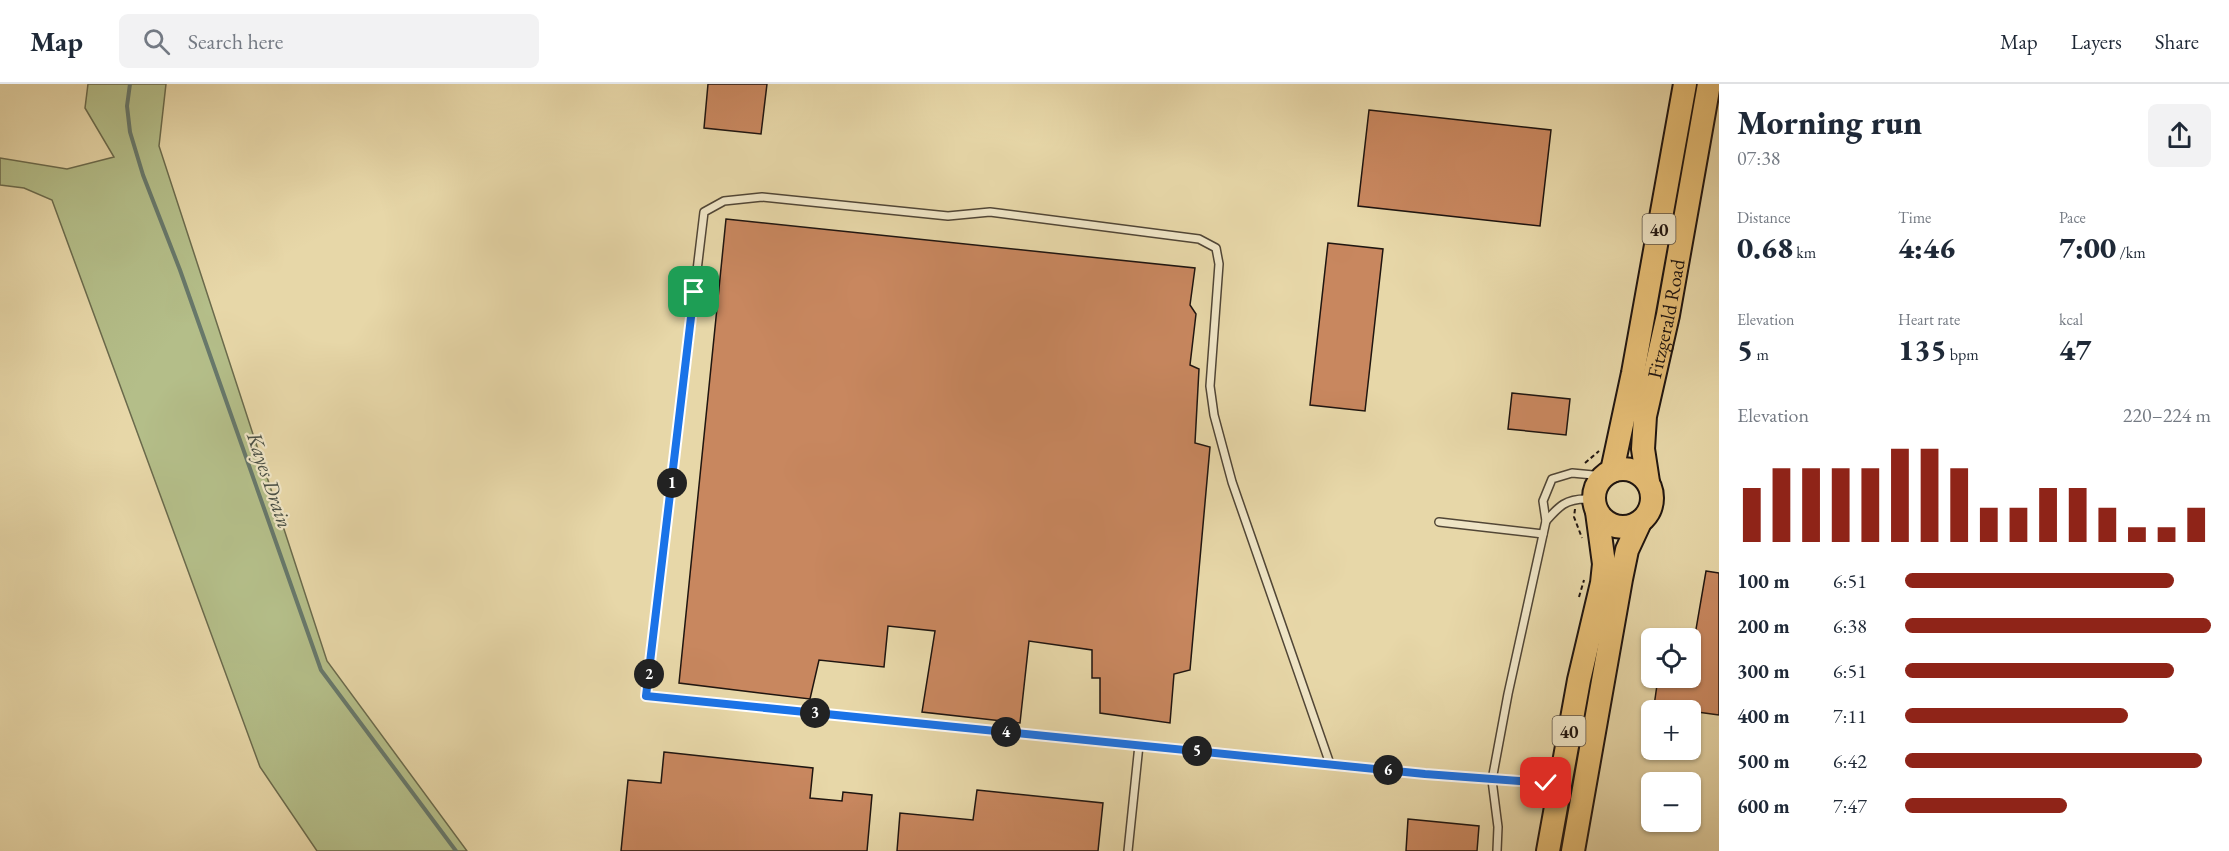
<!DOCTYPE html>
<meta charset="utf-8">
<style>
:root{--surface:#fff;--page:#f2f2f3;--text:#1f2937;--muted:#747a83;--line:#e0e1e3;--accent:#8f2418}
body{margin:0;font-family:"EB Garamond",serif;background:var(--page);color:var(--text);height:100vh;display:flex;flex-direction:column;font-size:22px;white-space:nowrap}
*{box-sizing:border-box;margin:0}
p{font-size:20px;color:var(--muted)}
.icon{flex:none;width:33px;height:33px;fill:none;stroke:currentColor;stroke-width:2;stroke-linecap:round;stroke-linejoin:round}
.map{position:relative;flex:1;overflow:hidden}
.sheet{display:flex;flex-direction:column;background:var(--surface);width:510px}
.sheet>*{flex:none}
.fabs{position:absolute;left:1641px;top:544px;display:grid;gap:12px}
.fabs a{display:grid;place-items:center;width:60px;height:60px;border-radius:9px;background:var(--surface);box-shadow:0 2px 4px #0004;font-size:30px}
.pin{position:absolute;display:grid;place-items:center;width:51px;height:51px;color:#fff;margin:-26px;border-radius:12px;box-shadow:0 3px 9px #0006}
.km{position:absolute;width:30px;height:30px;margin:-15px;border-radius:50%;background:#222;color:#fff;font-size:16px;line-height:30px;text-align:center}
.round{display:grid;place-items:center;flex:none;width:63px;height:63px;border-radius:9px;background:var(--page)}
.overview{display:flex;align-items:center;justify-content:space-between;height:102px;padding:0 18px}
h1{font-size:33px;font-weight:800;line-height:45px}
.figures{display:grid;grid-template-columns:repeat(3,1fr);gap:9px;height:102px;padding:6px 18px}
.figures div{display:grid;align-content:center}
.figures b{font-size:30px;font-weight:800}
.figures small{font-size:16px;font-weight:400}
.figures p{font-size:16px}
.chart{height:168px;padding:12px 18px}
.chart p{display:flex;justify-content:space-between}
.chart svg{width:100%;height:108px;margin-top:6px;stroke:var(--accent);stroke-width:6}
ul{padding:0 18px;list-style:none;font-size:20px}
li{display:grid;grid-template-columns:96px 72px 1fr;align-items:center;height:45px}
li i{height:15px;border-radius:8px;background:var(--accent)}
header{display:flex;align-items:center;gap:36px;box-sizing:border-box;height:84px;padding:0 30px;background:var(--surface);border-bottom:2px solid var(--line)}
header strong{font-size:28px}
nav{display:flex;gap:33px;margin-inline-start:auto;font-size:21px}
.search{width:420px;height:54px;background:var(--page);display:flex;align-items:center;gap:15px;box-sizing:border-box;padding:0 21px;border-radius:9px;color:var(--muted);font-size:22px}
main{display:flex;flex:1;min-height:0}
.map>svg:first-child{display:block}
</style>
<header>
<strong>Map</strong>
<div class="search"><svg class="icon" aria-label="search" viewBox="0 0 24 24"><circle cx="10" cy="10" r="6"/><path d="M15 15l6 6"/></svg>Search here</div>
<nav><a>Map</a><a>Layers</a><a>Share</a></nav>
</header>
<main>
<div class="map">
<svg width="1719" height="767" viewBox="0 0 1719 767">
<rect width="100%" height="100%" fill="#e7d7a8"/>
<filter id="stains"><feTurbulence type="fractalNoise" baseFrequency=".00333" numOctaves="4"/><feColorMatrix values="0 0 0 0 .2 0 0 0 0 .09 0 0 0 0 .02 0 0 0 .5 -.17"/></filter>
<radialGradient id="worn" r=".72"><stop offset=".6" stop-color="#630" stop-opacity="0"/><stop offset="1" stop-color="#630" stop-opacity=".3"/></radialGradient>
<path fill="#b4be89" stroke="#6a6a4c" stroke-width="1.5" d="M88,0H166L159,62L327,577L467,767H317L260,683L52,116L24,104L0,101V74L67,85L114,73L85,24Z"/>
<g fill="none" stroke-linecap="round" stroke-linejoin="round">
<path stroke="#67786b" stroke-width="4" d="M130,0L127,22L130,48L143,91L180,186L321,586L456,767"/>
</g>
<g fill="#c8875f" stroke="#1f1510" stroke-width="1.5">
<path d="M708,0H767L761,50L704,44Z"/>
<path d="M1369,26L1551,46L1540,142L1358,122Z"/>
<path d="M726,135L1195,184L1190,221L1196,230L1190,281L1199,285L1195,359L1210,363L1190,586L1174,590L1170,639L1100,629V594H1092V566L1029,557L1020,639L922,628L935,547L888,542L884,583L819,576L810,615L679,599Z"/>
<path d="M1328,159L1383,165L1365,327L1310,321Z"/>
<path d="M1512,309L1570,315L1566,351L1508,345Z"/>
<path d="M1706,487L1719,489V631L1654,622L1658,594H1690V580Z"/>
<path d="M664,668L813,684L810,714L842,717L843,708L872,711L867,767H621L628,696L661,699Z"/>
<path d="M977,706L1103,719L1098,767H897L900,729L973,736Z"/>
<path d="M1408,735L1479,742L1477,767H1406Z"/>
</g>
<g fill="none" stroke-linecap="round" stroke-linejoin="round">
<defs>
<g id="lane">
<path d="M1546,437C1559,422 1566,415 1586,415L1595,424"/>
<path d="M1439,438L1543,450"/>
<path d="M1330,680L1232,398L1214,331L1210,302L1219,180L1216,164L1199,155L990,128L948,132L762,113L724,117L704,128L646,612L1425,690L1552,699L1556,701"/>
<path d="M1128,767L1139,661"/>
<path d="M1497,767L1498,743L1492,696L1508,610L1546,437L1543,417L1552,395L1572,389L1604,392"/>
</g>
<g id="primary">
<circle cx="1623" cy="414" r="29"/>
<path d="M1612,387L1633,289L1685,0"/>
<path id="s1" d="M1648,398L1643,365L1645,332L1668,231L1709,0"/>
<path d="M1548,767L1579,596L1602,499L1604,480L1597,428"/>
<path d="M1573,767L1621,495L1627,466L1640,438"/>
</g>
</defs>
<use href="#lane" stroke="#514636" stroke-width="10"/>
<use href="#primary" stroke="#1f1510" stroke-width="26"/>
<g stroke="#1f1510" stroke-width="2" stroke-dasharray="4.5 3" stroke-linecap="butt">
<path d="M1585,379L1599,367"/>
<path d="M1575,425L1574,433L1582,454"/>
<path d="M1658,434L1661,430L1662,408"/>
<path d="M1579,513L1584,496"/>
</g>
<use href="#lane" stroke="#efe5c6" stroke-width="7"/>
<use href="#primary" stroke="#e4bc74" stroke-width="22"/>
</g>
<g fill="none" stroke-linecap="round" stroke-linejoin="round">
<defs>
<path id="route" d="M694,208L646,612L1425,690L1546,699"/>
</defs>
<use href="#route" stroke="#fff" stroke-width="12"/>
<use href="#route" stroke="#1a73e8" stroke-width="8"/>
</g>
<g text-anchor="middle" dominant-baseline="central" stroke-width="4.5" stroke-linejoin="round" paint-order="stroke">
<g fill="#efe5c6" stroke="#5d5347" stroke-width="1.5">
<rect x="1642.5" y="130" width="33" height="30" rx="4.5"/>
<rect x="1552.5" y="632" width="33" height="30" rx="4.5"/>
</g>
<g font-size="18" font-weight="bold" fill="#1f1510">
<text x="1659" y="145">40</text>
<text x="1569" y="647">40</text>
</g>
<g font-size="20" fill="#1f1510" stroke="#efe5c6">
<text stroke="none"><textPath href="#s1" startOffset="166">Fitzgerald Road</textPath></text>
</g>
<g font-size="21" font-style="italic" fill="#494f45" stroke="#efe5c6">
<text transform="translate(270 396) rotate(71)">Kayes Drain</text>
</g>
</g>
<rect width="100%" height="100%" filter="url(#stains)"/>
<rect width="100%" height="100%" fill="url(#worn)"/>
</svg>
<div class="fabs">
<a><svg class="icon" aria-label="locate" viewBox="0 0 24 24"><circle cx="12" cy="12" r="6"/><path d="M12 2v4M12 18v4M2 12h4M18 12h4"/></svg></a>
<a>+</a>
<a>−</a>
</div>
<div class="pin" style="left:694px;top:208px;background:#1e9e55"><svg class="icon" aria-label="arrive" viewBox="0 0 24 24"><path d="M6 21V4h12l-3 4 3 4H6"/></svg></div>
<div class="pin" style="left:1546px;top:699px;background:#d93025"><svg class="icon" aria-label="check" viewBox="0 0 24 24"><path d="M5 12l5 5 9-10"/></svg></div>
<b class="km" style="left:672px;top:399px">1</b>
<b class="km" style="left:649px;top:590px">2</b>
<b class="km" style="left:815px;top:629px">3</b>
<b class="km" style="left:1006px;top:648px">4</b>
<b class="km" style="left:1197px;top:667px">5</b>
<b class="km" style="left:1388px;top:686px">6</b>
</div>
<section class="sheet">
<div class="overview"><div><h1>Morning run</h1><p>07:38</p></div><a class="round"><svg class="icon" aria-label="share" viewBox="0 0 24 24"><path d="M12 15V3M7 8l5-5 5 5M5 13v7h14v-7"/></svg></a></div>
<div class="figures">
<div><p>Distance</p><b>0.68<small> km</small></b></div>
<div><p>Time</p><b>4:46</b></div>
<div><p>Pace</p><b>7:00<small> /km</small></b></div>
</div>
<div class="figures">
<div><p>Elevation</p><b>5<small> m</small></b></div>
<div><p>Heart rate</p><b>135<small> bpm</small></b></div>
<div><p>kcal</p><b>47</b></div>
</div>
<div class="chart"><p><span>Elevation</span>220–224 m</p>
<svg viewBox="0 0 160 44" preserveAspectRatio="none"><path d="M5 44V22M15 44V14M25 44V14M35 44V14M45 44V14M55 44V6M65 44V6M75 44V14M85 44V30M95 44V30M105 44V22M115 44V22M125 44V30M135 44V38M145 44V38M155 44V30"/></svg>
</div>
<ul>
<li><b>100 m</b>6:51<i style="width:88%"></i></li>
<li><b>200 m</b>6:38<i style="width:100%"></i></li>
<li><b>300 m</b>6:51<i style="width:88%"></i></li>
<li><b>400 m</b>7:11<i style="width:73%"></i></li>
<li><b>500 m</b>6:42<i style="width:97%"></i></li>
<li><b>600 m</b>7:47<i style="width:53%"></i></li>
</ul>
</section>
</main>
